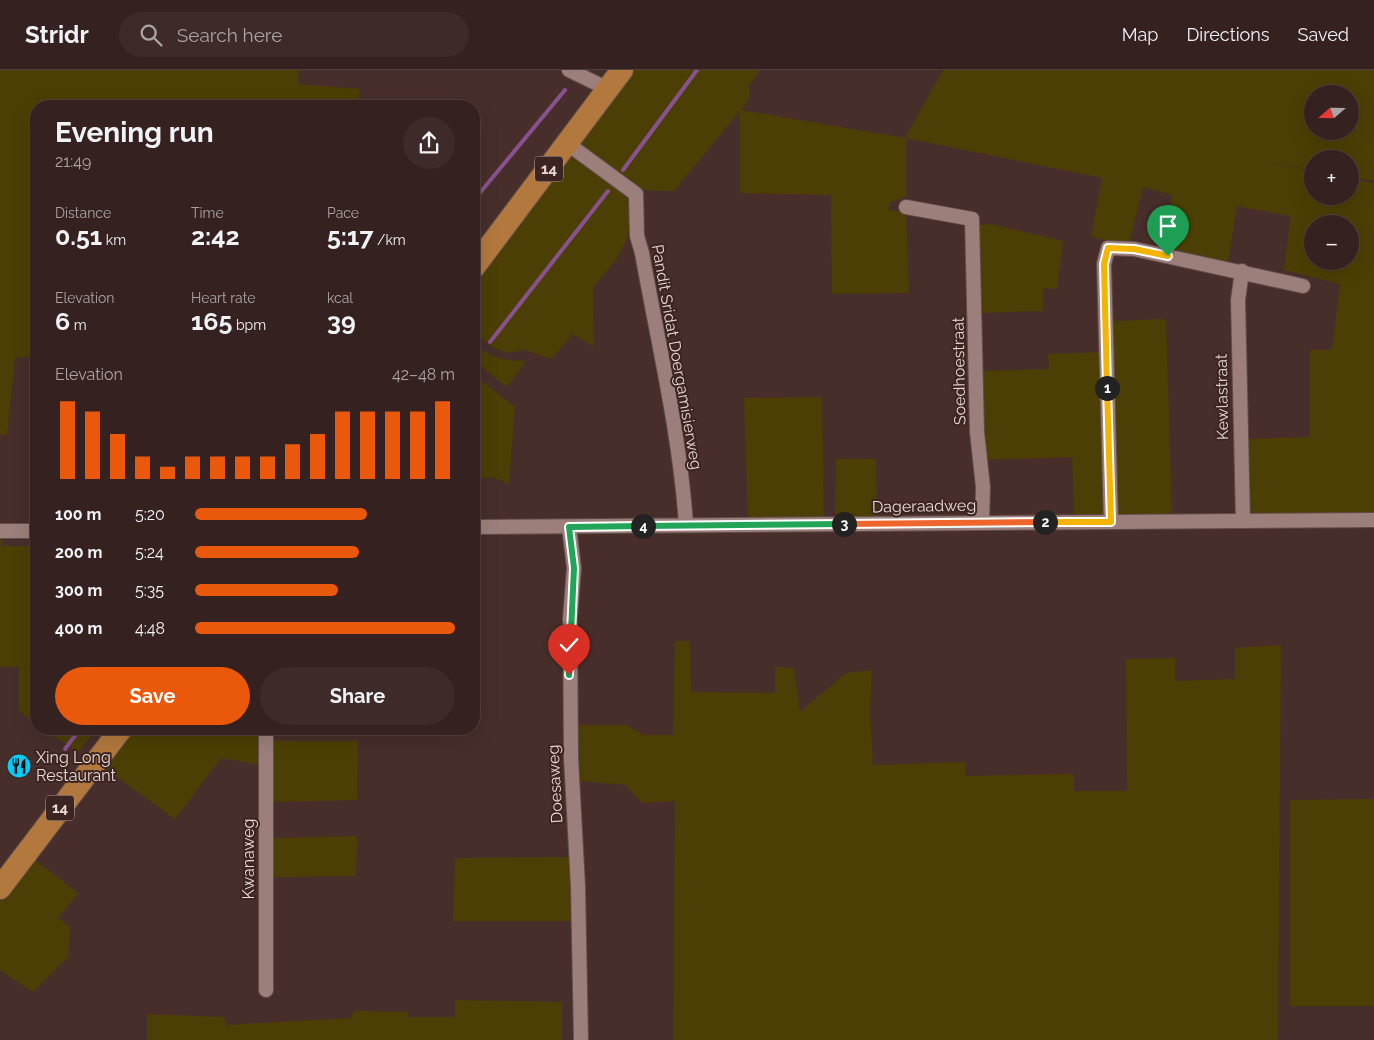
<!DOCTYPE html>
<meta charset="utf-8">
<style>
:root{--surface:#352220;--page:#3d2a29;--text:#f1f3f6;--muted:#aaa4a5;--line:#4f3f3e;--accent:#ea580c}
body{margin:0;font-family:Raleway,sans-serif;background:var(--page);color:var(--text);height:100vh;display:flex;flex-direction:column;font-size:19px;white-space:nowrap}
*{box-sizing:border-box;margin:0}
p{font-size:16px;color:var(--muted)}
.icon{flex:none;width:28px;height:28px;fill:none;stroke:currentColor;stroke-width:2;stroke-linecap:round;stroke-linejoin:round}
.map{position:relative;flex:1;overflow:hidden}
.details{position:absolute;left:30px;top:30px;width:450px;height:635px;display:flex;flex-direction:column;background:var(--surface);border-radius:20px;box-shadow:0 5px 20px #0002,0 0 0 1px var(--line)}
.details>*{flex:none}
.needle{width:32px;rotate:250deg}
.controls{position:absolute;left:1304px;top:15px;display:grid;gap:10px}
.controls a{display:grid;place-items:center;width:55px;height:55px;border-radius:50%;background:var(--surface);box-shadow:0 5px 20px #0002,0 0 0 1px var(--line);font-size:25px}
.pin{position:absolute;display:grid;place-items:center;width:42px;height:42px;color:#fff;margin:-51px -21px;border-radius:50% 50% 50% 0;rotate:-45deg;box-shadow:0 0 5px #0007}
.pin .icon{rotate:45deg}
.km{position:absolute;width:25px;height:25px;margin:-12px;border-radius:50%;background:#222;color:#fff;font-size:14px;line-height:25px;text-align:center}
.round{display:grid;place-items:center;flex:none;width:52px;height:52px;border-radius:26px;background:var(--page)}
.summary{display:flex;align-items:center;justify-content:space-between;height:85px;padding:0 25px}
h1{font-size:28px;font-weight:700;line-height:38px}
.metrics{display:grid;grid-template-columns:repeat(3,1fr);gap:8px;height:85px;padding:5px 25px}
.metrics div{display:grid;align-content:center}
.metrics b{font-size:25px;font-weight:700}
.metrics small{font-size:14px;font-weight:400}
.metrics p{font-size:14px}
.chart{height:140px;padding:10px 25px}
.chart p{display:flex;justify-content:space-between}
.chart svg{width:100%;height:90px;margin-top:5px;stroke:var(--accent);stroke-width:6}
.cta{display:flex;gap:10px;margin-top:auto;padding:10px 25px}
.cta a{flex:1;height:58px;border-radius:30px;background:var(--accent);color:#fff;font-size:20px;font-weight:700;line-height:58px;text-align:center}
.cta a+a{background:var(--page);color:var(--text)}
ul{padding:0 25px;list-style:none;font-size:16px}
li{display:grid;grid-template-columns:80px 60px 1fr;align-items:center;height:38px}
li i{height:12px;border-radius:6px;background:var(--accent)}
header{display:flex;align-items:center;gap:30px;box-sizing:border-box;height:70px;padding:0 25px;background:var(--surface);border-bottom:1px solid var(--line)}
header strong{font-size:24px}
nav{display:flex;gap:28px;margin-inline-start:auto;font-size:18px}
.search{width:350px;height:45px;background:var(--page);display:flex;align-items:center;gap:12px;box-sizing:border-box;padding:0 18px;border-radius:28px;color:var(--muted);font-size:19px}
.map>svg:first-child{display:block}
</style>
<header>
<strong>Stridr</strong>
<div class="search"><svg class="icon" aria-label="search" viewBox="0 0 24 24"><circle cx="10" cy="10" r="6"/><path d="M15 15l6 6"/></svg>Search here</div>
<nav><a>Map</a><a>Directions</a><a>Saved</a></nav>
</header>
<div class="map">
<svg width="1374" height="970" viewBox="0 0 1374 970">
<rect width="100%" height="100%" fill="#472e2a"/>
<g fill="#4c3f05" fill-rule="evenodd">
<path d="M0,0H299L298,14L360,19L357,36H36V288L15,287L7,365H0Z"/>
<path d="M635,0H760L749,16L750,28L741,40L905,68L943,0H1374V111L1350,107V89H1312V100L1257,90L1312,101V126H1350V109L1374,113V444L1249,446L1248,369L1310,367V280H1332L1340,214L1284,200L1291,146L1237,136L1228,192L1167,181L1172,125L1143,117L1129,174L1091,167L1102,108L906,68V126L890,133L889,140L906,143L909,223L832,224L831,125L740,123V41L674,121L637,120L577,74ZM1312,24H1350V61H1312ZM1312,154H1350V191H1312Z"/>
<path d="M572,83L632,132C631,174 620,187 593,217L594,277L573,264L551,289L525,280L507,283L494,278L474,263V211Z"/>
<path d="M990,154L1063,171L1057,219L1043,218V241L980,243V155Z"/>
<path d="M1166,249L1172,445L1116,448L1113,251Z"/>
<path d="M474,274C494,289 501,290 526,291L507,317L474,291Z"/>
<path d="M1100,282L1104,447H1074L1072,387L985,390L981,301L1049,299L1048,284Z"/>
<path d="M474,305L515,337L509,414L493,407L474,409Z"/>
<path d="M822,327L824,449L748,450L744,328Z"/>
<path d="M836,389H876L877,448L835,449Z"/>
<path d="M0,469H2V476H36V653L19,641V597H0Z"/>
<path d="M675,571H690L691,622L775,623V597L794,598L800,642L846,603L872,600L870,643L873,695L965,692V706L1074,704V721H1127L1126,589L1175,588V611L1235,609V578L1281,575L1278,970H673L675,731L642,733L626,715L578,711L577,655H626L644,665H673Z"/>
<path d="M44,659H96L78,682Z"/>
<path d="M133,659H262V695L221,688L175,749L102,696Z"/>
<path d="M274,671H358L357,730L272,732Z"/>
<path d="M1374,729V936H1290V730Z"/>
<path d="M357,766L356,806L271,807V768Z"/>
<path d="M570,787L571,851H453L455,788Z"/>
<path d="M32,788L78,823L58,848L70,857L68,887L33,922L0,900V831Z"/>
<path d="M455,930L562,932V970H147V944L224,947L226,955L351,948L354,941L407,942L408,947H455Z"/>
</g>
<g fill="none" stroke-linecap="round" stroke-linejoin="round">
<g stroke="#885190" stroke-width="4">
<path d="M623,100L697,0"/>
<path d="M474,130L565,20"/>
<path d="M490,272L608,121"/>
<path d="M65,679L80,659"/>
</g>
<defs>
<g id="street">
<path d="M569,0L608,19"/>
<path d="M568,74L636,124L637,166L642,183C658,273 680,364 686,455"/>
<path d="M906,137L972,149L977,362L983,417L982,452"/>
<path d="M1242,201L1238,230L1243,451"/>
<path d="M1111,452L1104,194L1108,178L1134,179L1303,216"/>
<path d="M474,457L1374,450"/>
<path d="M569,457L574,498L570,548L571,688L578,816L581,970"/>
<path d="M0,461H36"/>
<path d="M266,920V659"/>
</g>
<g id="primary">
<path d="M474,197L622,0"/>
<path d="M0,818L121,659"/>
</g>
</defs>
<use href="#street" stroke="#614d4a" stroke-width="16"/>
<use href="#primary" stroke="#614d4a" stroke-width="24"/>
<use href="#street" stroke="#9c7f7a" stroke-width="14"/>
<use href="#primary" stroke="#b3783d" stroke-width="22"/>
</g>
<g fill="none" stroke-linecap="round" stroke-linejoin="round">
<defs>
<path id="split-1" d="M1107,318L1104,194L1108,178L1134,179L1168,186"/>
<path id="split-2" d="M1045,452H1111L1107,318"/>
<path id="split-3" d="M844,454L1045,452"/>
<path id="split-4" d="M643,456L844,454"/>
<path id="split-5" d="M569,605L574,498L569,457L643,456"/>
</defs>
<use href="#split-1" stroke="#fff" stroke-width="10"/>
<use href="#split-2" stroke="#fff" stroke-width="10"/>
<use href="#split-3" stroke="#fff" stroke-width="10"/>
<use href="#split-4" stroke="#fff" stroke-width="10"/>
<use href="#split-5" stroke="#fff" stroke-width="10"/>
<use href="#split-1" stroke="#f5b400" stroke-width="6"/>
<use href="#split-2" stroke="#f5b400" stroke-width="6"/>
<use href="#split-3" stroke="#f0652b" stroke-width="6"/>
<use href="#split-4" stroke="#22a559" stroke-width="6"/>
<use href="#split-5" stroke="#22a559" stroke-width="6"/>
</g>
<defs>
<symbol id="restaurant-disc" viewBox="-11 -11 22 22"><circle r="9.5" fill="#04cbf9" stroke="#3c2420"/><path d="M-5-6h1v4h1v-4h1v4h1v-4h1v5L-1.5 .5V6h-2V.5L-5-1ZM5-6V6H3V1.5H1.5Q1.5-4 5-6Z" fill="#111"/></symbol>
</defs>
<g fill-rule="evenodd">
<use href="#restaurant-disc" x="5" y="682" width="28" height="28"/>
</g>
<g text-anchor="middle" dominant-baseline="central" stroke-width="4" stroke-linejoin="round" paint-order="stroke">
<g fill="#3c2420" stroke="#b5a39f" stroke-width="1">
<rect x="535" y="86.5" width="28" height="25" rx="4"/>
<rect x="46" y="725.5" width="28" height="25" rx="4"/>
</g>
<g font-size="15" font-weight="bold" fill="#e9d9d6">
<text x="549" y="99">14</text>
<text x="60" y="738">14</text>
</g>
<g font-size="16" fill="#e9d9d6" stroke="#3c2420">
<text transform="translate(677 287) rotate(80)">Pandit Sridat Doergamisierweg</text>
<text transform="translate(959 301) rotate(-91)">Soedhoestraat</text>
<text transform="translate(1222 327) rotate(-91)">Kewlastraat</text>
<text transform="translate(924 436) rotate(-1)">Dageraadweg</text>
<text transform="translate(555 714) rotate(-93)">Doesaweg</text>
<text transform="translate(248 789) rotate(-90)">Kwanaweg</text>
</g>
<g font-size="16" fill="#e9d9d6" stroke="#3c2420" text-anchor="start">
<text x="36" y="687">Xing Long<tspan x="36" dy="18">Restaurant</tspan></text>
</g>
</g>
</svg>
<div class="controls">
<a><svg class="needle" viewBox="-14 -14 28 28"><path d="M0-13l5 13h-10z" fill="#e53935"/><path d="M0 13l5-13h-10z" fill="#aaa4a5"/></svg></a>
<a>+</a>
<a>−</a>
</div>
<div class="pin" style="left:1168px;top:186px;background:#1e9e55"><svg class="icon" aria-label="arrive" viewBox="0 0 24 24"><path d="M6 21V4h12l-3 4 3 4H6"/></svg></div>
<div class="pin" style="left:569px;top:605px;background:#d93025"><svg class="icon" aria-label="check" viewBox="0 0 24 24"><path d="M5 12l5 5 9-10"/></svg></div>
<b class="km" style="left:1107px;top:318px">1</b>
<b class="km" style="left:1045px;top:452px">2</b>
<b class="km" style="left:844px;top:454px">3</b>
<b class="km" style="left:643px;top:456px">4</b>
<section class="details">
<div class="summary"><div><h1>Evening run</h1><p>21:49</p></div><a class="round"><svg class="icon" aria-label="share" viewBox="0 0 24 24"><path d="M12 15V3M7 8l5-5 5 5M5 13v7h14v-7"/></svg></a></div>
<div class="metrics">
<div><p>Distance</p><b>0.51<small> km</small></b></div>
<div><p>Time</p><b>2:42</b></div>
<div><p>Pace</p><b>5:17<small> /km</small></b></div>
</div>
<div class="metrics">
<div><p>Elevation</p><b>6<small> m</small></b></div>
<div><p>Heart rate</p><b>165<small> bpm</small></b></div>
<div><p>kcal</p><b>39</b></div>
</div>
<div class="chart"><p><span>Elevation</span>42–48 m</p>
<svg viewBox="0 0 160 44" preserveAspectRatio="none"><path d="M5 44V6M15 44V11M25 44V22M35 44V33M45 44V38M55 44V33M65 44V33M75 44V33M85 44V33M95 44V27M105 44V22M115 44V11M125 44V11M135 44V11M145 44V11M155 44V6"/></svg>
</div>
<ul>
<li><b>100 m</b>5:20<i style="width:66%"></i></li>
<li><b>200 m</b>5:24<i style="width:63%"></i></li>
<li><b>300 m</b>5:35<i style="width:55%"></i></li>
<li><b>400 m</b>4:48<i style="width:100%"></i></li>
</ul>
<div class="cta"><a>Save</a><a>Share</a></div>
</section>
</div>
